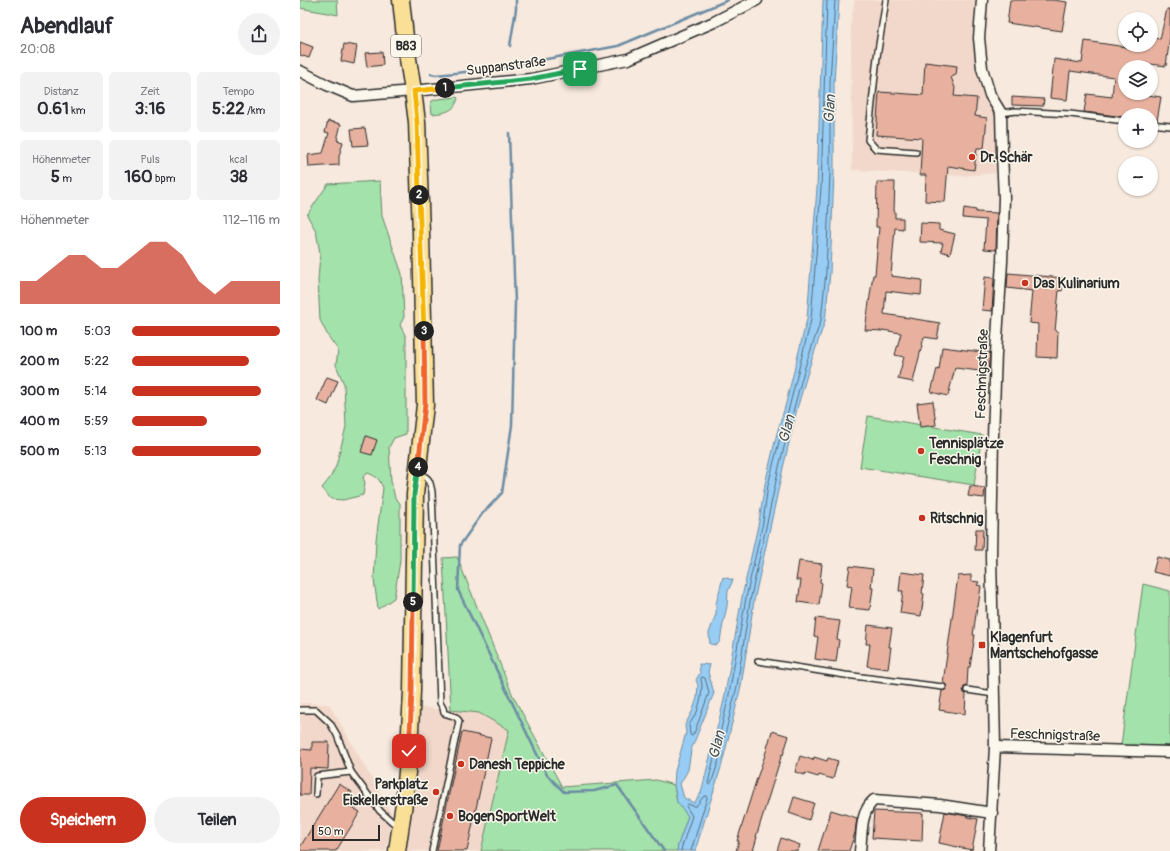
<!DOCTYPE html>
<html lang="de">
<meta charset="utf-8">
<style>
:root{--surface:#fff;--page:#f2f2f3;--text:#2b2b33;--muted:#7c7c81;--accent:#c8321e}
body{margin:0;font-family:Pangolin,sans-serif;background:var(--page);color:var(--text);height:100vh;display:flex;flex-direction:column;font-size:15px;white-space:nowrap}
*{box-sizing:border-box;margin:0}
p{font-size:13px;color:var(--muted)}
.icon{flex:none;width:22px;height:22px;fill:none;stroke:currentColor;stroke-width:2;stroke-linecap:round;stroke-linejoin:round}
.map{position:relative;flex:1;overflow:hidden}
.side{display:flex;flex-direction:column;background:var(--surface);width:300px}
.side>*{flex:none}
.buttons{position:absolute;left:818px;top:12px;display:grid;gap:8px}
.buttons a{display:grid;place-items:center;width:40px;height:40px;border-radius:50%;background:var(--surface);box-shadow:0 1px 3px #0004;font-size:20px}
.scale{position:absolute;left:12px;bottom:10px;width:68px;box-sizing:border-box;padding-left:4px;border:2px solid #2b2b2b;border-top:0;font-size:11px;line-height:14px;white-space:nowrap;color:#2b2b2b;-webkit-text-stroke:3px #fbf7ec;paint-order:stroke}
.pin{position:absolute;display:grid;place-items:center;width:34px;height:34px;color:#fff;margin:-17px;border-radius:8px;box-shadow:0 2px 6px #0006}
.km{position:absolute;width:20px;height:20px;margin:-10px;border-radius:50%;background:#222;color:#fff;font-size:11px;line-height:20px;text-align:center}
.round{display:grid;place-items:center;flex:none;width:42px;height:42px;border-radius:21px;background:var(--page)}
.head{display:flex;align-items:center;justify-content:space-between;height:68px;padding:0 20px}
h1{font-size:22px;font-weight:700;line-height:30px}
.metrics{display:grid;grid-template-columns:repeat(3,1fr);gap:6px;height:68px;padding:4px 20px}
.metrics div{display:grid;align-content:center;border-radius:6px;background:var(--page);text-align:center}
.metrics b{font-size:17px;font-weight:700}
.metrics small{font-size:11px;font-weight:400}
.metrics p{font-size:11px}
.chart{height:112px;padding:8px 20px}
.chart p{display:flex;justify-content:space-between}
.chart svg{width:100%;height:72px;margin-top:4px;fill:var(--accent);opacity:.7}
.button{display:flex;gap:8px;margin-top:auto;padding:8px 20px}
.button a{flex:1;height:46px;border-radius:24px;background:var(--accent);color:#fff;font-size:16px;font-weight:700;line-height:46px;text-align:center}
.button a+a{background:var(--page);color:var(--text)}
ul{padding:0 20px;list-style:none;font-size:13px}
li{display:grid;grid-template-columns:64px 48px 1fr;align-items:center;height:30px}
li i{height:10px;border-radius:5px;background:var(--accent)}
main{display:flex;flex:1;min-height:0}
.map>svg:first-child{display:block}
</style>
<main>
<section class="side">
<div class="head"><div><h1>Abendlauf</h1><p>20:08</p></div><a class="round"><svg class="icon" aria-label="share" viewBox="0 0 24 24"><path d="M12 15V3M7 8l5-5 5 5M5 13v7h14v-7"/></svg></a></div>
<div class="metrics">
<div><p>Distanz</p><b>0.61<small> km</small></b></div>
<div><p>Zeit</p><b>3:16</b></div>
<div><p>Tempo</p><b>5:22<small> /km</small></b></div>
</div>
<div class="metrics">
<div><p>Höhenmeter</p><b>5<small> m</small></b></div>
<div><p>Puls</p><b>160<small> bpm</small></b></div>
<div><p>kcal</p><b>38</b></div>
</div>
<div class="chart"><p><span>Höhenmeter</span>112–116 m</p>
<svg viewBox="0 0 160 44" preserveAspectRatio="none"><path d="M0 44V30L10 30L20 22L30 14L40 14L50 22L60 22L70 14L80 6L90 6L100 14L110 30L120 38L130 30L140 30L150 30L160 30V44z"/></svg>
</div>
<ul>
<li><b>100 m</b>5:03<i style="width:100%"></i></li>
<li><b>200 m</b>5:22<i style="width:79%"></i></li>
<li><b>300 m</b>5:14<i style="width:87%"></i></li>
<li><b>400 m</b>5:59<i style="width:51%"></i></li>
<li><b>500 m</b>5:13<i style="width:87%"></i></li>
</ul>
<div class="button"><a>Speichern</a><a>Teilen</a></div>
</section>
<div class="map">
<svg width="870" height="851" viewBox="0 0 870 851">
<rect width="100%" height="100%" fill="#f7e9dd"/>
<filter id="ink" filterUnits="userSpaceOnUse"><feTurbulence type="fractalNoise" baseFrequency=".025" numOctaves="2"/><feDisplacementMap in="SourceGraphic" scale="8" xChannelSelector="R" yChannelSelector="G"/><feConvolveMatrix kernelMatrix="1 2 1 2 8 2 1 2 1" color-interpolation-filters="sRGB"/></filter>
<g filter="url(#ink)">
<g fill="#f2d8ca">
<path d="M555,0H680L677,37L699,116L696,173L662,176L552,170L551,21Z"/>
<path d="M0,703L29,704L91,812L88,842L85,851H0Z"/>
<path d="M118,707L179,713L209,730L181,851H104L113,791Z"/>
</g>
<g fill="#a3e2aa" stroke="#67866a">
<path d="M0,0H37L38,15L0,8Z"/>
<path d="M156,97L158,98C155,112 144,113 132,114L131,105H130L132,101L138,99Z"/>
<path d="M80,181L82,216L102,274L104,317L100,325L106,337V434L94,438L89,447L91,481L95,498L100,503V561L94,598L78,609L74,580L76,540L83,488C79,478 77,477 68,473L63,477L65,483L63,495L43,500L31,499L22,488L30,478L36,466L46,427L44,384L36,365L38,350L28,336L20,320L18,281L20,253L16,231L7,215L28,184Z"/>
<path d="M568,416L682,435L674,485L560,467Z"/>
<path d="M157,557L213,696L262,787L356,780L374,785L377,802L388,816L378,845L377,851H181L209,730L179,713L151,710L143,558Z"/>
<path d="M843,584L870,591V746L821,745Z"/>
</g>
<g fill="#97cdf5" stroke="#6c8ca4">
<path d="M523,0H539L534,82V173L530,273L525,321L509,368L497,409L483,468L454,601L441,686L422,764L395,851H377L378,845L388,816L377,802L374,785L375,771L386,733L385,725L393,710L397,698L398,685L396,680L400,673L399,664L410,665L408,672L414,693L391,750L388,770L380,784L384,798L394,803L401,793L424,700L442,597L459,521L465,484L477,433L485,407L507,319L517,188Z"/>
<path d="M423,577L433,580L428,591L427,606L423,624L420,641L417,645L410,644L409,633L416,614V604Z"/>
</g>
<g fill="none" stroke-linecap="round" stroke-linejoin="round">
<g stroke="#566c7c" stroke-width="1">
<path d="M527,0L521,188L511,320L489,408L481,434L468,485L463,522L446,598L428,700L408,783L409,785L411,784L418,763L437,686L450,601L479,467L494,408L505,367L521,320L526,272L530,173V82L535,0"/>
<path d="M402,677L405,678L409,693L395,731L393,735L391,736L390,734L389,725L397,712L401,698L402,685L401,679Z"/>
<path d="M381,851L382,846L392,816L386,806L388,804L393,806H396L404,796H406L407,798L391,851"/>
</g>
<g stroke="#6c8ca4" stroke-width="2.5">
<path d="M210,46L216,9V0"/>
<path d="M197,68L318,46L428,0"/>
<path d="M131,74L136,75L185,70"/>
<path d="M209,133L215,303L212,425L202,493L182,514L160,545L158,590L247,775L264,792L294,791L317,785L364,851"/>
</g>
</g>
<g fill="#e8b19f" stroke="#2b2b2b">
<path d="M710,0H753L767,2L762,31L707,23Z"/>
<path d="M867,9H870V36L866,66L843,63V67H825V93H834L861,97L857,121L851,120V115H825V117L784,112L787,94L812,97L814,77L770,71L767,100L750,98L754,59L782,63L785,41L833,48V45H851V38L860,39Z"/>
<path d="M0,42L13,47L9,58L0,55Z"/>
<path d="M44,44L57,46L54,64L41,61Z"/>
<path d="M82,52L83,65L67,67L65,53Z"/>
<path d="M625,62L657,66L656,75L651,77L655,88L654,96L677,98L675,116L687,118L684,148H677L674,170L648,166L645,202L625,201L626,175H620L622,138L576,135L579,92L623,95Z"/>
<path d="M712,97L744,99L743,106L712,105Z"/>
<path d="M28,121L41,124L37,140L43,142L39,156V165L9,167L8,155L23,153L29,133L25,132Z"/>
<path d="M65,128L68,145L53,146L51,129Z"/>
<path d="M577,182H595L594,211H595V218H603V229L595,228L591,276L622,280L621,295L586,291L584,314L640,323L637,339L624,337L613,382L598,379L604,357L595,355L601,333L582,330V331L565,330L573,275H575L579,227H576Z"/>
<path d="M664,208L676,210V212L697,213L696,250L684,249L686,220L663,218Z"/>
<path d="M621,223L639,224V230L655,234L650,254L641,251L643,243L620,242Z"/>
<path d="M708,273L764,278L762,291L759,290L755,331H758L757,358L737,357L738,324L729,323L732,291L707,288Z"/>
<path d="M685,277L694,278L692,311L682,310Z"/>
<path d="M642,347L690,353L688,372L655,368L648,396L631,392L637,369L639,370Z"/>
<path d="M27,377L38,381L28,405L17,400Z"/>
<path d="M633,401L636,425L620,427L617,403Z"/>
<path d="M66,436L77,440L72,455L61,452Z"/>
<path d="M670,486L685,488L684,498L668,496Z"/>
<path d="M676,529H683L682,550H675Z"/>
<path d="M857,557L870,560V576L853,572Z"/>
<path d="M499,561L522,564L520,582L522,583L519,605L498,602L501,580H496Z"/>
<path d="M550,566L573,569L571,588H573L570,610L549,608L552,586L547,585Z"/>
<path d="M601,572L624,575L622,593L624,594L621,616L600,613L603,591H599Z"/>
<path d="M671,575V581L679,582L677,585L681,586L678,607H677L673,635H675L670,667H668L667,686L664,687L663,690L664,693L666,694L665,714L639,710L642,691L645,690L647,688L646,685L643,683L658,576Z"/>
<path d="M516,618L540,621L537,639L539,640L536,662L515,659L518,637L514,636Z"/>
<path d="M568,625L592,628L589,647H591L588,669L567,666L570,644H566Z"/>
<path d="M472,731L489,736L483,755L482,754L476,773L456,837H457L453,851H436L439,841H437L457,778L465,755Z"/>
<path d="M162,732L191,738L167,851H137Z"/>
<path d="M12,742H29L28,769L10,768L9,795H0V749L12,750Z"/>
<path d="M500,756L513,760L514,757L527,761L528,758L538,761L533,779L519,775L518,777L505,773V775L495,772Z"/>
<path d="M39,784L52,792L45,803L60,812L36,851H0V847Z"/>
<path d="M494,797L514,803L509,820L489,813Z"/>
<path d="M531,810L557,818L555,833L549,851H518Z"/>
<path d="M574,811L623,813L622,841L572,838Z"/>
<path d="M645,812L667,816V817L678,819L672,850L639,843Z"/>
<path d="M481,838L500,845L498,851H477Z"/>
</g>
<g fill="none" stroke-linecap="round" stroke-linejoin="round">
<defs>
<g id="lane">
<path d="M586,0L577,57L568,140L576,149L616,152"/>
<path d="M701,113L716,111L770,114L825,121"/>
<path d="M851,124L870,126"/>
<path d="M120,474C130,478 130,482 132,492L140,703L143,708L144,713L156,717L159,721L132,851"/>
<path d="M458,661L545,675L643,687"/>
<path d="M667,690L694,694"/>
<path d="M0,710H16L30,723L37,735L51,772L80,811L98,827"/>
<path d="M16,794L17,776L51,772"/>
</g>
<g id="street">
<path d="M682,0L679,38L682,68L690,95L701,113L702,154L704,198L702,262L696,353L693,437L691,556L695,747L689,851"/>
<path d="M0,71L27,85L53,96L113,91L231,79L328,59L414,22L457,0"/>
<path d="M695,747L870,752"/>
<path d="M560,851C562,834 560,812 574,800L640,805L692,813"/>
</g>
<path id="primary" d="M97,851L104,803L109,751L112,691L115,494L125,405L121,233L117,122L113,91L106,46L101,0"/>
</defs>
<use href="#lane" stroke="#2b2b2b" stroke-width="8"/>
<use href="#street" stroke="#2b2b2b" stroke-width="13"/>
<use href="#primary" stroke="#2b2b2b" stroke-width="19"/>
<use href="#lane" stroke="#fbf7ec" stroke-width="5"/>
<use href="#street" stroke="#fbf7ec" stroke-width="10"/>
<use href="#primary" stroke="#fadf96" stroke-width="16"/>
</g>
</g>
<g fill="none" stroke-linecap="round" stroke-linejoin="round" filter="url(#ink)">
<defs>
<path id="split-1" d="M145,88L231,79L280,69"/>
<path id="split-2" d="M119,195L117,122L114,91L145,88"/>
<path id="split-3" d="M119,195L124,331"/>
<path id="split-4" d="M118,467L125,404L124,331"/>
<path id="split-5" d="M113,602L114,494L118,467"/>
<path id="split-6" d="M109,751L112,691L113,602"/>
</defs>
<use href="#split-1" stroke="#fff" stroke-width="8"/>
<use href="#split-2" stroke="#fff" stroke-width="8"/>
<use href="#split-3" stroke="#fff" stroke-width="8"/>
<use href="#split-4" stroke="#fff" stroke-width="8"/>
<use href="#split-5" stroke="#fff" stroke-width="8"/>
<use href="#split-6" stroke="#fff" stroke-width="8"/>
<use href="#split-1" stroke="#22a559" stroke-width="5"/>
<use href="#split-2" stroke="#f5b400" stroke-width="5"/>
<use href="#split-3" stroke="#f5b400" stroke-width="5"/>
<use href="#split-4" stroke="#f0652b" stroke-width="5"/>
<use href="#split-5" stroke="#22a559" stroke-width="5"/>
<use href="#split-6" stroke="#f0652b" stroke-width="5"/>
</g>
<g fill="#c8321e" stroke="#fbf7ec" stroke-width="1.5">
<circle cx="672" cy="157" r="4"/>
<circle cx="725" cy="283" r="4"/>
<circle cx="621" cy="451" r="4"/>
<circle cx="622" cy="518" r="4"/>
<rect x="678" y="641" width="8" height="8" rx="2"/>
<circle cx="161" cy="764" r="4"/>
<circle cx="136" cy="792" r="4"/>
<circle cx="150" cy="816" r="4"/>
</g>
<g text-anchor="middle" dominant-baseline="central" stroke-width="3" stroke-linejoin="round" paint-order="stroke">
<rect fill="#fbf7ec" stroke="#696865" stroke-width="1" x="91" y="35" width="30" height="22" rx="3"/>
<g font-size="13" font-weight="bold" fill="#2b2b2b">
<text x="106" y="46">B83</text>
</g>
<g font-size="14" fill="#2b2b2b" stroke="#fbf7ec">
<text transform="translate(206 66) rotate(-7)">Suppanstraße</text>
<text transform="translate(682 374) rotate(-88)">Feschnigstraße</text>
<text transform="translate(755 735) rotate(2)">Feschnigstraße</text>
</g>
<g font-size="14" font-weight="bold" fill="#2b2b2b" stroke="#fbf7ec" text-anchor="start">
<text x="680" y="157">Dr. Schär</text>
<text x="733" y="283">Das Kulinarium</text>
<text x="629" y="443">Tennisplätze<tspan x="629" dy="16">Feschnig</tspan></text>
<text x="630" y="518">Ritschnig</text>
<text x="690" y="637">Klagenfurt<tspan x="690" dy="16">Mantschehofgasse</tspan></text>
<text x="169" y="764">Danesh Teppiche</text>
<text x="128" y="784" text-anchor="end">Parkplatz<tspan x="128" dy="16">Eiskellerstraße</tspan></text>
<text x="158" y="816">BogenSportWelt</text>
</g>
<g font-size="15" font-style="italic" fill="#46545e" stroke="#fbf7ec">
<text transform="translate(530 109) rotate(-87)">Glan</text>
<text transform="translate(487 429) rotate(-75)">Glan</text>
<text transform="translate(417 745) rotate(-76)">Glan</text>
</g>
</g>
</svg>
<div class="buttons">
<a><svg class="icon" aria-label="locate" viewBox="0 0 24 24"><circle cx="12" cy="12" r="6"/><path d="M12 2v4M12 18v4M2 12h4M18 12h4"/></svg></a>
<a><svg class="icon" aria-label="layers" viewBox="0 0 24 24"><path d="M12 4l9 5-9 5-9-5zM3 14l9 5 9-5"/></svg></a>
<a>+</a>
<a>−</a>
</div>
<div class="scale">50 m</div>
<div class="pin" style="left:280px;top:69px;background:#1e9e55"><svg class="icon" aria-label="arrive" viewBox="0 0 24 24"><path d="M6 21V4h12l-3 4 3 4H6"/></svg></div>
<div class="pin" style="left:109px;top:751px;background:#d93025"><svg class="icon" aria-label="check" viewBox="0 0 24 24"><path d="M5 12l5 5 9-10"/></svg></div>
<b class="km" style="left:145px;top:88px">1</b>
<b class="km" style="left:119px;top:195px">2</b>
<b class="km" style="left:124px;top:331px">3</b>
<b class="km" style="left:118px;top:467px">4</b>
<b class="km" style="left:113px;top:602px">5</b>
</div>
</main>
